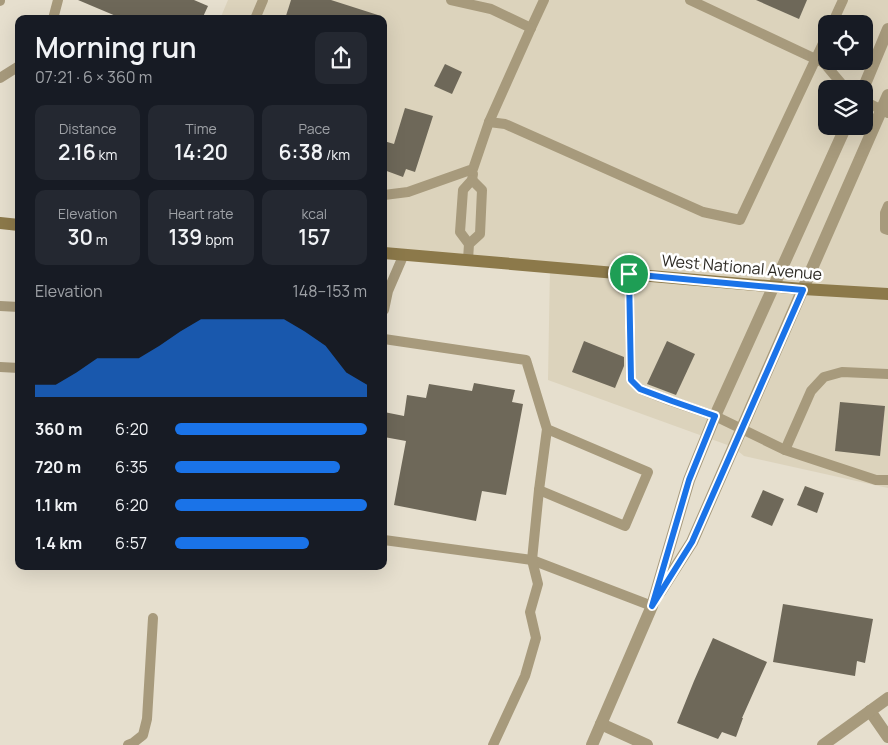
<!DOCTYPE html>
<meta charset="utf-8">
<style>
:root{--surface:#171b24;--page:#242831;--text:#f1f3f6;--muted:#9ea1a6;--accent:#1a73e8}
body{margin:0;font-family:Manrope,sans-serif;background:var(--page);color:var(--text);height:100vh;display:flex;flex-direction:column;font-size:19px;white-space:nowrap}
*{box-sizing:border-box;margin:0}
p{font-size:16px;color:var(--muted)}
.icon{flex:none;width:28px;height:28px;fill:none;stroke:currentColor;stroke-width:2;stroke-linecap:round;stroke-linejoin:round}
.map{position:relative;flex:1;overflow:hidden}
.side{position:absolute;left:15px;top:15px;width:372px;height:555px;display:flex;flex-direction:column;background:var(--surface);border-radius:10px;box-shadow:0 5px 20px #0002}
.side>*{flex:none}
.controls{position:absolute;left:818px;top:15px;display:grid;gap:10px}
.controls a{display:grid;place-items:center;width:55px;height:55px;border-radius:10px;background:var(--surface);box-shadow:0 5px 20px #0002;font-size:25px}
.pin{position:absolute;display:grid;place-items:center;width:42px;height:42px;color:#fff;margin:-21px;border:2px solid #fff;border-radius:50%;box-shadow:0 1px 5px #0007}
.round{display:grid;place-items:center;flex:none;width:52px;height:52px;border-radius:10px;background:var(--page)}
.headline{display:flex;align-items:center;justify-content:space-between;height:85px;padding:0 20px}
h1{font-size:28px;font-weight:600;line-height:38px}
.stats{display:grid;grid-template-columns:repeat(3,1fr);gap:8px;height:85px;padding:5px 20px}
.stats div{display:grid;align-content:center;border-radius:10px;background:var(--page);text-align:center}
.stats b{font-size:21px;font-weight:600}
.stats small{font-size:14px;font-weight:400}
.stats p{font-size:14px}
.chart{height:140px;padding:10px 20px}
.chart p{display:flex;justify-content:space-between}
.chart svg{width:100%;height:90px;margin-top:5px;fill:var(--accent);opacity:.7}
ul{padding:0 20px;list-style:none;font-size:16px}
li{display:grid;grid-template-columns:80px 60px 1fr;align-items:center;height:38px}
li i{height:12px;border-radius:6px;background:var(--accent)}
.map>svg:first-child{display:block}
</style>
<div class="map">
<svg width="888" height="745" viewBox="0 0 888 745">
<rect width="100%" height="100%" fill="#e6dfce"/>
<path fill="#dcd3bc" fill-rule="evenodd" d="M228,0H888V488L744,456L733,447L548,380L550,267L384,253V19H220ZM826,24H864V61H826ZM826,89H864V126H826Z"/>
<g fill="#6e6859">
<path d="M78,0H194L208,6L202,19H123Z"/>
<path d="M291,0H331L381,16V19H285Z"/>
<path d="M756,0H807L799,19Z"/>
<path d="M445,64L462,72L452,94L434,86Z"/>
<path d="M405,108L433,116L415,172L406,169L403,177L384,170V141L394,144Z"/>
<path d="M584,341L624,357V366L615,388L572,372Z"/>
<path d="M667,341L695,354L676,395L647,384Z"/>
<path d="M474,383L515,390L512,402L523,404L506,495L482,491L476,521L394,505L406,441L384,437V412L404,416L407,395L426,398L429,384L472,391Z"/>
<path d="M840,402L885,406L880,456L835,451Z"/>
<path d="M805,486L824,493L817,513L797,505Z"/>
<path d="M763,490L784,499L772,526L751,517Z"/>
<path d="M783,604L873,619L865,663L857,661L855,676L773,662Z"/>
<path d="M713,638L767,662L742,718H743L736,737L722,732L718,739L677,723L694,681Z"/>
</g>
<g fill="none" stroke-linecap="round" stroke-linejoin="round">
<g stroke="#a79a7c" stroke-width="10">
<path d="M451,0L491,9L531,28L544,0"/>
<path d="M690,0L824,63H874"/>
<path d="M0,1V0"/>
<path d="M53,19L58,0"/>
<path d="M255,19L263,0"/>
<path d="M832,24L843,0"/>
<path d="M824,63L846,89"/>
<path d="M0,78L19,66"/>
<path d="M864,101L888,113"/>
<path d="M489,122L531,28"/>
<path d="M384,195L408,192L473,169L489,122L505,124L703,212L740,220L826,37"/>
<path d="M888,206L885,213V229L888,230"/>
<path d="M469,244L460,232L463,190L472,180L473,174"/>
<path d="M468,260L469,244L480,234L482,190L472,180"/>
<path d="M629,274L631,380L640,389L671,401L715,416L785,450L876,480H888"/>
<path d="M0,306L19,307"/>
<path d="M384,310L388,291L404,254"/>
<path d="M384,339L526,360L547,429L539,490L625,526L648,472L547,429"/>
<path d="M0,367L19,368"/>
<path d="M785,450L811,391L824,377L842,372L888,374"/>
<path d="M384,540L532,560L652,606"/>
<path d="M128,745L133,743L143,735L147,719L153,618"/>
<path d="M493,745L525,676L536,638L530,612L538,584L532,560L539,490"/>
</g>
<g stroke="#a79a7c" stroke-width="12">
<path d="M870,711L888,737"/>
<path d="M601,724L647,745"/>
<path d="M823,745L888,698"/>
</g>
<g stroke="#a79a7c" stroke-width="12">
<path d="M863,89L888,29"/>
<path d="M660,592L692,542L888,95"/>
<path d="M592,745L652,606L689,480L715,416L846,126"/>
</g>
<g stroke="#8c794a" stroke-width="12">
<path d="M0,223L19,225"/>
<path d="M384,253L803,289L888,294"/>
</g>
</g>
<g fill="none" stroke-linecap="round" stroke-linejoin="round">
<defs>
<path id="route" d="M629,274L803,290L692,542L652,606L689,480L715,416L672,401L640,389L631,380Z"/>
</defs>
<use href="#route" stroke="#fff" stroke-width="10"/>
<use href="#route" stroke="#1a73e8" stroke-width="6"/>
</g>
<g text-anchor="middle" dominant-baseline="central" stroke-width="5" stroke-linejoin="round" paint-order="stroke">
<g font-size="16" fill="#2c2923" stroke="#fff">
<text transform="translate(742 267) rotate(5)">West National Avenue</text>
</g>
</g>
</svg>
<div class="controls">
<a><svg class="icon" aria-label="locate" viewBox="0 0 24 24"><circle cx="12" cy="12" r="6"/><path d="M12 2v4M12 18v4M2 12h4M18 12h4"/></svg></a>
<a><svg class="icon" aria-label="layers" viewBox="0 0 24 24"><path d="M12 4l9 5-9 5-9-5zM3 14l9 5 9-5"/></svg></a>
</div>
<div class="pin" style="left:629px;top:274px;background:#1e9e55"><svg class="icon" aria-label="arrive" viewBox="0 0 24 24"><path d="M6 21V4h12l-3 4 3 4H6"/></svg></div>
<section class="side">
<div class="headline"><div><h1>Morning run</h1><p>07:21 · 6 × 360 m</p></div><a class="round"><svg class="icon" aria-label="share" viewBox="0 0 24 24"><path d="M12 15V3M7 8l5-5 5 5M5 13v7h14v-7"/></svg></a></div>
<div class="stats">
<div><p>Distance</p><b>2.16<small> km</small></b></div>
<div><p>Time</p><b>14:20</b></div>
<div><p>Pace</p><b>6:38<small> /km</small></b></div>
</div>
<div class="stats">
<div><p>Elevation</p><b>30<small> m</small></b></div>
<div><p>Heart rate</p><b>139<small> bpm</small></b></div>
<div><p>kcal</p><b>157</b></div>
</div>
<div class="chart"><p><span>Elevation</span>148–153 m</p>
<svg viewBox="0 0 160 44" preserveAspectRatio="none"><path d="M0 44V38L10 38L20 32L30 25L40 25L50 25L60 19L70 12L80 6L90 6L100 6L110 6L120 6L130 12L140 19L150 32L160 38V44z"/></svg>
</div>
<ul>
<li><b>360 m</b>6:20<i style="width:100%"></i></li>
<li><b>720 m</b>6:35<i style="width:86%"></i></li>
<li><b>1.1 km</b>6:20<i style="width:100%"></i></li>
<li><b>1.4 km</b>6:57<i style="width:70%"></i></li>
</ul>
</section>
</div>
